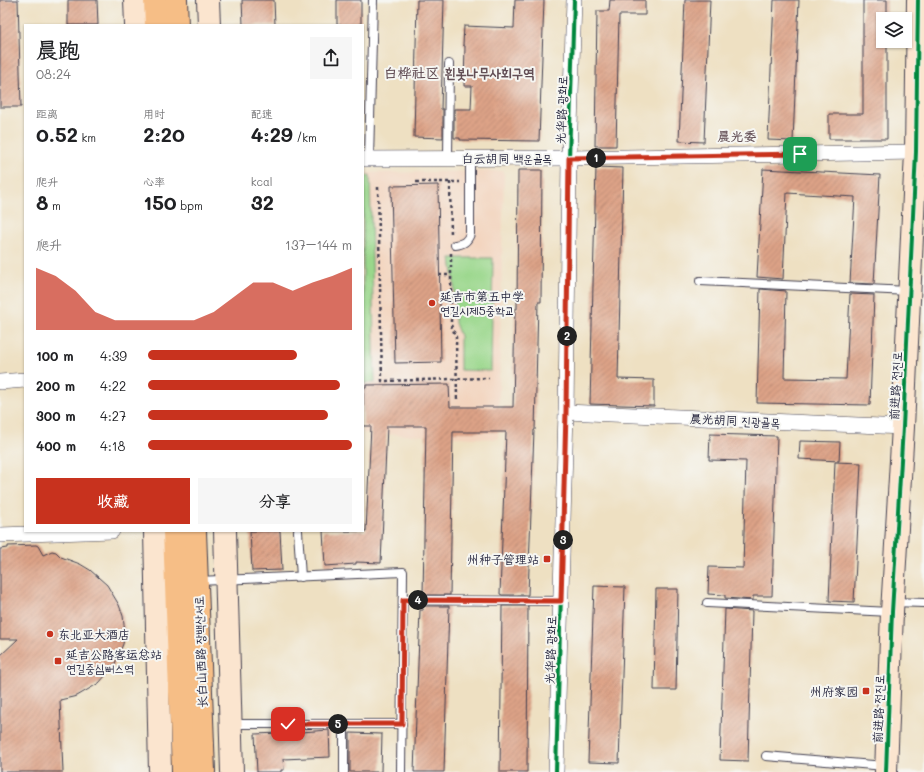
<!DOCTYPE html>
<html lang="zh">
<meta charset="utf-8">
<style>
:root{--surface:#fff;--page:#f6f6f6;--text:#202124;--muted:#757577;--accent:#c8321e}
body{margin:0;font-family:Mali,"LXGW WenKai TC","Poor Story",sans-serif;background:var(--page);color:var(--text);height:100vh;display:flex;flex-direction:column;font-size:15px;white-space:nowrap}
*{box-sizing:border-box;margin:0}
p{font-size:13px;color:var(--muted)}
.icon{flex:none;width:22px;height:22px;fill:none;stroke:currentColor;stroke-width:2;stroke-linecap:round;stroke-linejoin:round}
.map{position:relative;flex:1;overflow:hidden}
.panel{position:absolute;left:24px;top:24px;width:340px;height:508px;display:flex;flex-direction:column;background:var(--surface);border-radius:0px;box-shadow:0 1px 3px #0004}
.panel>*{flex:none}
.controls{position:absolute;left:876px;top:12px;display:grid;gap:8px}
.controls a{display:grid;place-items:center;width:36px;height:36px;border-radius:0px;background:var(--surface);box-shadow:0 1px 3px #0004;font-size:20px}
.pin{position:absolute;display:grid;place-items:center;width:34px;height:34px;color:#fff;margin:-17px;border-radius:8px;box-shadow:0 2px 6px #0006}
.km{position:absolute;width:20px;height:20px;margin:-10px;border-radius:50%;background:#222;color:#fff;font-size:11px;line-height:20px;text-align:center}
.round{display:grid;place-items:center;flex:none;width:42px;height:42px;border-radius:0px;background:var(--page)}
.headline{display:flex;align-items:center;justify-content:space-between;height:68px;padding:0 12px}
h1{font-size:22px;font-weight:700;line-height:30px}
.figures{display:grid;grid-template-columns:repeat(3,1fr);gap:6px;height:68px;padding:4px 12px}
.figures div{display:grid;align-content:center}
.figures b{font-size:20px;font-weight:700}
.figures small{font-size:11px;font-weight:400}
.figures p{font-size:11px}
.chart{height:112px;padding:8px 12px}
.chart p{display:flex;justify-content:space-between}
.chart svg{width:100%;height:72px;margin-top:4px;fill:var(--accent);opacity:.7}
.cta{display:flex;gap:8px;margin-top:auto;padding:8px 12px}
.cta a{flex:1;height:46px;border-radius:0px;background:var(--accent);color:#fff;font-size:16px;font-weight:700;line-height:46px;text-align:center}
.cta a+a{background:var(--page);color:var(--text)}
ul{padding:0 12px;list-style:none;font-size:13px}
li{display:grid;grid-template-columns:64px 48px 1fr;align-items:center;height:30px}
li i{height:10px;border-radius:5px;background:var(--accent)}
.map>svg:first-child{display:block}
</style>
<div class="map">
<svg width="924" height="772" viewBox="0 0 924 772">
<defs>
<pattern id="building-hatch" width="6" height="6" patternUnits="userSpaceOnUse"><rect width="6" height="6" fill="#dda387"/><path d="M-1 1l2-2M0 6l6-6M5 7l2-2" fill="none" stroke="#b38470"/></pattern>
</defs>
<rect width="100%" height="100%" fill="#f6f6f2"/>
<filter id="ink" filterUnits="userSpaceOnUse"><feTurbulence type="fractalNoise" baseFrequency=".025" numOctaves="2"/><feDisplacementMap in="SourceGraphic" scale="8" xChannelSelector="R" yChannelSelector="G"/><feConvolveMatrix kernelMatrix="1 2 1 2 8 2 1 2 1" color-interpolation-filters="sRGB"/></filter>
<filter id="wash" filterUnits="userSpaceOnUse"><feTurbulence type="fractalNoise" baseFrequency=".012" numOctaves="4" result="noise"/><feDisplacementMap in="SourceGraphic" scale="16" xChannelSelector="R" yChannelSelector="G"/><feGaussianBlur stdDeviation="0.9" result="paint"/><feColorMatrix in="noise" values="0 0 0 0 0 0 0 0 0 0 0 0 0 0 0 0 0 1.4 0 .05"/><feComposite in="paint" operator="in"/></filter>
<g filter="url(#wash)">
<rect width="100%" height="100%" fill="#eee0c2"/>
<path fill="#f3d4be" d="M504,171L498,439L363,433V173Z"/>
<g fill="#9ad78b" stroke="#5e7c63">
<path d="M370,175L375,383H363V176Z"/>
<path d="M451,258H493L491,371L460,370V336L455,323L454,283Z"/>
</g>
<g id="blocks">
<g fill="url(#building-hatch)">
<path d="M0,0H18L21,107H0Z"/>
<path d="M68,0H97L98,25H68Z"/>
<path d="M242,0H274L275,25H243Z"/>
<rect x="337" y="0" width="24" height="25"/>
<path d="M417,0H444L441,109H443V138L414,137Z"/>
<path d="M515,0H544L539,141L460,140V138H454V109H471L472,86H464L465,46L463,45L464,26L514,28Z"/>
<path d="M610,0H645V15H619L616,146H595L597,11H609Z"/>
<path d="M685,0H710L704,142L679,141Z"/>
<path d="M774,0H799L793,141L768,140Z"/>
<path d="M863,0H887V19H883V41H887V139H829V114H863Z"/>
<path d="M596,167L623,168L618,379L654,380V406L590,404Z"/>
<path d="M763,169L880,175L874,284L850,283L855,197L787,193L783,279L757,277Z"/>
<path d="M518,170H542L541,302H538L535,430H534L528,595H502L500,594L506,432H453L450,595H423L426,426H387L381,563L356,562V564L325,566L323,531H366L371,426H363V388H366V385L449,384L450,407H513L515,309H517Z"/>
<path d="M438,185L441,362L395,363L391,186Z"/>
<path d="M760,289L786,291L784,378L846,379L850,294L874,295L870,405L757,403Z"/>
<path d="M710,434L777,436L772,596H753V600L725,598V595L708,594L709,567L743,568L746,461L709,460Z"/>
<path d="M800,441L840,442L839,461L799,459Z"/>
<path d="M835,462L861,463L854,602L829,601Z"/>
<path d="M250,531H280L282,570L252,571Z"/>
<path d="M36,545L38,546L43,555L52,551L56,552L61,557L80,564L90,570L107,585L119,605L123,616L125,633L123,644L114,666L99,683L77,696L60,700L63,772H0V656L18,639H0V549L8,548V546Z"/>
<path d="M594,586L625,587L619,763L588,762Z"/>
<path d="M656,589H678L676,690H654Z"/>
<path d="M423,606H449L444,772H414L420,610H423Z"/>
<path d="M502,606H528L527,772H500Z"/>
<path d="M725,609L752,611L748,761L720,760Z"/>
<path d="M279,730H301V732L329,730L330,757L283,759L284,770H281V772H257L255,734L279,733Z"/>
<path d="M350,733L382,734L381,772H350Z"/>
</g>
</g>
</g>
<g filter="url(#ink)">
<use href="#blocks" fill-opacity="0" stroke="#413e4f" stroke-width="1"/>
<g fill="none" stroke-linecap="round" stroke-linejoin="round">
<defs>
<g id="lane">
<path d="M448,158L449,64"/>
<path d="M369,159L373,0"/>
<path d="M455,245C463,244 467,242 470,234V158"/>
<path d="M700,281L909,291"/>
<path d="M298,531L301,577"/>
<path d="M198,581L403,572L401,772"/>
<path d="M403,600L561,601"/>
<path d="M893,602L924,603"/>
<path d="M707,603L891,612"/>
<path d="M232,724H402"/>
<path d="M766,756L885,766"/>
<path d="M344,772V724"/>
</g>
<g id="street">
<path d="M363,159L569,158L916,152"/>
<path d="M0,382L25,380"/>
<path d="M566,412L903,427"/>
<path d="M0,535L112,531"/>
<path d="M556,772L566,412L569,158L574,0"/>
</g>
<g id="secondary">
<path d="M135,0L136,25"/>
<path d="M208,0L209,25"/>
<path d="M155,531L160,772"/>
<path d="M225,531L232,772"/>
<path d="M886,772L892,612L903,427L916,152L918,0"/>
</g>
<g id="primary">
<path d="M155,0L156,25"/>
<path d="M176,0L177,25"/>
<path d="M174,531L183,772"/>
<path d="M195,531L204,772"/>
</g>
</defs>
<use href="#lane" stroke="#413e4f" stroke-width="10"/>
<use href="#street" stroke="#413e4f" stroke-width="16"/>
<use href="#secondary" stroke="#413e4f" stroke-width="24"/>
<use href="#primary" stroke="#413e4f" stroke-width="24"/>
<g stroke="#413e4f" stroke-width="2.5" stroke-dasharray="3 3" stroke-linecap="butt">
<path d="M416,182H460"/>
<path d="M450,182L451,236"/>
<path d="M378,187L382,381L489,378"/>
<path d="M451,253V325L456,337L457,401"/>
<path d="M439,275H451"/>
</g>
<use href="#lane" stroke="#fff" stroke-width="8"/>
<use href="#street" stroke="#fff" stroke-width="15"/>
<use href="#secondary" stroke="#fbe5cf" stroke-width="22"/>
<use href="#primary" stroke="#f6be86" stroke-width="22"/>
<defs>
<g id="cycleway">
<path d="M556,772L566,412L569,158L574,0"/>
<path d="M886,772L892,612L903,427L916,152L918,0"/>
</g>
</defs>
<use href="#cycleway" stroke="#f6f6f2" stroke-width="6"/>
<use href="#cycleway" stroke="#00873e" stroke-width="4"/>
</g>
</g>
<g fill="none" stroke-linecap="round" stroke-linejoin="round" filter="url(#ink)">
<defs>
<path id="route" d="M288,724H402L403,600L561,601L566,412L569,158L800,154"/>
</defs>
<use href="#route" stroke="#fff" stroke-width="8"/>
<use href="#route" stroke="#c8321e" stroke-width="5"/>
</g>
<g fill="#c8321e" stroke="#f6f6f2" stroke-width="1.5">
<circle cx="432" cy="303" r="4"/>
<rect x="543" y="555" width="8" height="8" rx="2"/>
<circle cx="50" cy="634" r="4"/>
<rect x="54" y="657" width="8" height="8" rx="2"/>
<rect x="862" y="687" width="8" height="8" rx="2"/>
</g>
<g text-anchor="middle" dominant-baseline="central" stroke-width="4" stroke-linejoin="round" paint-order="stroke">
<g font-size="12" fill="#22223b" stroke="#f6f6f2">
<text transform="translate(561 110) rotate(-88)">光华路 광화로</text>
<text x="507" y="158">白云胡同 백운골목</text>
<text transform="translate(895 386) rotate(-87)">前进路 전진로</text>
<text transform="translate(735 420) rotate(3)">晨光胡同 진광골목</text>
<text transform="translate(550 650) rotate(-88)">光华路 광화로</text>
<text transform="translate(200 652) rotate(-92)">长白山西路 장백산서로</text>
<text transform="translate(878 709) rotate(-88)">前进路 전진로</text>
</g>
<g font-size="12" fill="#22223b" stroke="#f6f6f2" text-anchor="start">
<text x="440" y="296">延吉市第五中学<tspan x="440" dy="14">연길시제5중학교</tspan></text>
<text x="539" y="559" text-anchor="end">州种子管理站</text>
<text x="58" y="634">东北亚大酒店</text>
<text x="66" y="654">延吉公路客运总站<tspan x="66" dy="14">연길중심뻐스역</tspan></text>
<text x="858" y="691" text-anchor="end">州府家园</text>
</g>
<g font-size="13" font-weight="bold" fill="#634f56" stroke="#f6f6f2">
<text x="737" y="135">晨光委</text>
</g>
<g font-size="14" font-weight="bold" fill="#634f56" stroke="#f6f6f2">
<text x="459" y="72">白桦社区 흰봇나무사회구역</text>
</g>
</g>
</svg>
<div class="controls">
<a><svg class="icon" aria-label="layers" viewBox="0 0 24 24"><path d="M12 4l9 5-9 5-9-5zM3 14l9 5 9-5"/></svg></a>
</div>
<div class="pin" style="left:800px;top:154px;background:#1e9e55"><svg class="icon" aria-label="arrive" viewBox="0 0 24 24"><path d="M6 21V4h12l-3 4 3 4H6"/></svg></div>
<div class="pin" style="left:288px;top:724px;background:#d93025"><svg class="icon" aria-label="check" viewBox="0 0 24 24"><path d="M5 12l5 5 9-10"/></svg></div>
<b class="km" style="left:596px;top:158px">1</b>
<b class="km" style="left:567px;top:336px">2</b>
<b class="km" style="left:563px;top:540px">3</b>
<b class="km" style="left:418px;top:600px">4</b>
<b class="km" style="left:338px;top:724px">5</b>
<section class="panel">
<div class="headline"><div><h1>晨跑</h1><p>08:24</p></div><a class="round"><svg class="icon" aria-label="share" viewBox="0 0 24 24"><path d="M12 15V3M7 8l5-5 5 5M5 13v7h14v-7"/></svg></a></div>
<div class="figures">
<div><p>距离</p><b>0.52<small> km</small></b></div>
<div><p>用时</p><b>2:20</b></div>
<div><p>配速</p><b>4:29<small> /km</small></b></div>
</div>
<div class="figures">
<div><p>爬升</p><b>8<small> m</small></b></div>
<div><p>心率</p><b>150<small> bpm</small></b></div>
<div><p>kcal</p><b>32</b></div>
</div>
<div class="chart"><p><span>爬升</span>137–144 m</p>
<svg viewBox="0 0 160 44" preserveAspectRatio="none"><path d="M0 44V6L10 11L20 20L30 33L40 38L50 38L60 38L70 38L80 38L90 33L100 24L110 15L120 15L130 20L140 15L150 11L160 6V44z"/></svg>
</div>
<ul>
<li><b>100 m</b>4:39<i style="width:73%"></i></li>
<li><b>200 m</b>4:22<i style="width:94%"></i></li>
<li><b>300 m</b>4:27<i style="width:88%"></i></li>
<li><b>400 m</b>4:18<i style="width:100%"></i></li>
</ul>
<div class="cta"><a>收藏</a><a>分享</a></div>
</section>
</div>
